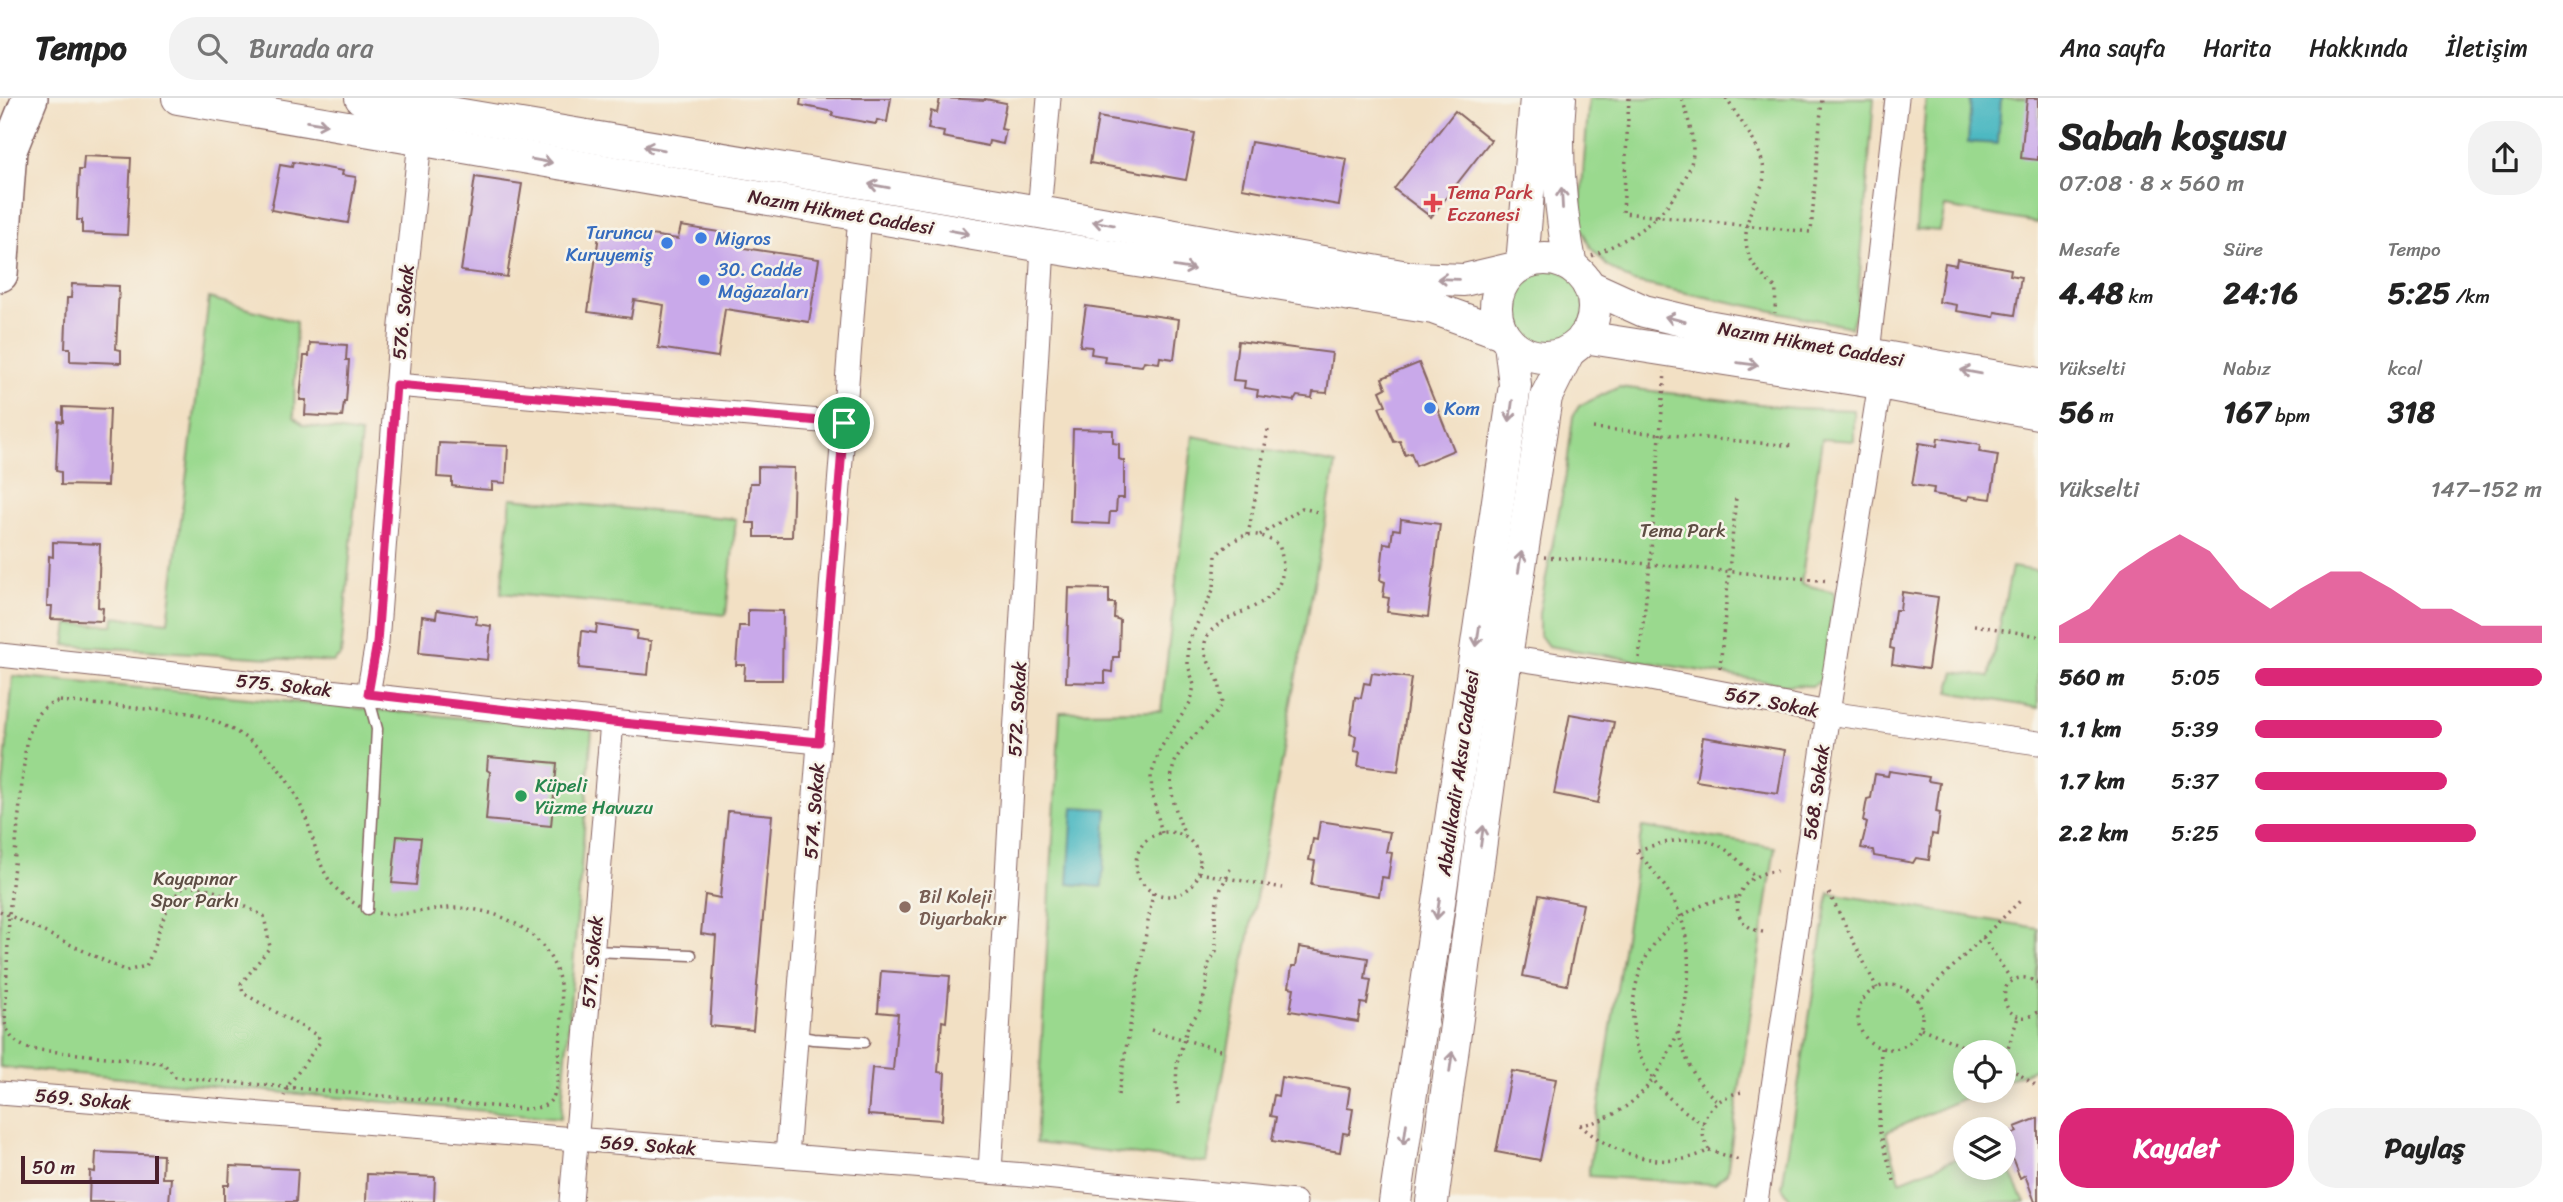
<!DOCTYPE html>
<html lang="tr">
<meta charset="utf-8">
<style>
:root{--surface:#fff;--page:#f2f2f2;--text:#222;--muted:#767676;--line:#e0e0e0;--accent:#db2777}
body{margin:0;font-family:Sriracha,sans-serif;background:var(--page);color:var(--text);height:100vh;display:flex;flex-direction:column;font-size:26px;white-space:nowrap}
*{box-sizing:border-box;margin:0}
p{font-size:23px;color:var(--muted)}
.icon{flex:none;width:38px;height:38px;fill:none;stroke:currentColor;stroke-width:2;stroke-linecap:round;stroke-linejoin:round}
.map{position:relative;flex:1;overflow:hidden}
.panel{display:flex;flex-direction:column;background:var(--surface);width:525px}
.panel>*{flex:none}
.buttons{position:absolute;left:1953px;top:942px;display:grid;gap:14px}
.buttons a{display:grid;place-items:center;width:63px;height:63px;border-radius:50%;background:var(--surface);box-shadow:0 4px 18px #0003;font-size:35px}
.scale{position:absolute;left:21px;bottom:18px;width:138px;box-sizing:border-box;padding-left:7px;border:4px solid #4a1f2b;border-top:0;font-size:19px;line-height:24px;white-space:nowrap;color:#4a1f2b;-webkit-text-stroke:5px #f7f3e8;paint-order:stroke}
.pin{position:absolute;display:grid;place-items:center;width:60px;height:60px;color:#fff;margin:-30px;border:4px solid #fff;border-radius:50%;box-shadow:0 2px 7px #0007}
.round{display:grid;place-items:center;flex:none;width:74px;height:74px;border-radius:28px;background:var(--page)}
.headline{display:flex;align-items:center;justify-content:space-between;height:119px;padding:0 21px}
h1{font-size:38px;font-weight:700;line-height:52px}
.figures{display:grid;grid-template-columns:repeat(3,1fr);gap:10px;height:119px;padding:7px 21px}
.figures div{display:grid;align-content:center}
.figures b{font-size:30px;font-weight:700}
.figures small{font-size:19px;font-weight:400}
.figures p{font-size:19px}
.chart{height:196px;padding:14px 21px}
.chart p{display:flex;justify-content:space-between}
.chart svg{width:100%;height:126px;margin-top:7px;fill:var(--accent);opacity:.7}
.action{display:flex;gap:14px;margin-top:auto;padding:14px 21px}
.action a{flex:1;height:80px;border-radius:28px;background:var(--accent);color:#fff;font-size:28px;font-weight:700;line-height:80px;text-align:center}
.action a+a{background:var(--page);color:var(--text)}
ul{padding:0 21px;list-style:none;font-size:23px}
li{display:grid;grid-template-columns:112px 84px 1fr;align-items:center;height:52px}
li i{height:18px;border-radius:9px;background:var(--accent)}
header{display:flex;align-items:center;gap:42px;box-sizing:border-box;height:98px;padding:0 35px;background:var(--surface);border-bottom:2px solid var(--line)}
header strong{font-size:33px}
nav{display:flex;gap:38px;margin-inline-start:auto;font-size:24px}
.search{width:490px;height:63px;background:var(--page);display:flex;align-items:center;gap:18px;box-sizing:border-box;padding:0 24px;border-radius:28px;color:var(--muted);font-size:26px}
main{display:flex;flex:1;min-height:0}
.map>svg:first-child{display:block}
</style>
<header>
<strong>Tempo</strong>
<div class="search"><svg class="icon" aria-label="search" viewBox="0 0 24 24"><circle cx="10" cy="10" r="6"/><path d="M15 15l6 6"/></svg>Burada ara</div>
<nav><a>Ana sayfa</a><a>Harita</a><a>Hakkında</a><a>İletişim</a></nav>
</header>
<main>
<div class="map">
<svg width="2038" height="1104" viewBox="0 0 2038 1104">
<rect width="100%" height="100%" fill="#f7f3e8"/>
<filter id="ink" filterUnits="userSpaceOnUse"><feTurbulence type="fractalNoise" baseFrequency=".0143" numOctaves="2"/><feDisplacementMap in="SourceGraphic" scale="14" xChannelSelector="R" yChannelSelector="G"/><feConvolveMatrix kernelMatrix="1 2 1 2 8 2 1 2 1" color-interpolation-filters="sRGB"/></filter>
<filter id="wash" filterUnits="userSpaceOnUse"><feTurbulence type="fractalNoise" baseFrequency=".00686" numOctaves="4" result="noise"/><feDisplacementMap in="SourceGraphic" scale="28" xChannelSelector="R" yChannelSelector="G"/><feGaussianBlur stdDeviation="1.57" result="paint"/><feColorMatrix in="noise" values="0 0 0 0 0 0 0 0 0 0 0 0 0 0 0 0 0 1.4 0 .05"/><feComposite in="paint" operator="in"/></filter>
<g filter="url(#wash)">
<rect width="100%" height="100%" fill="#f2e0c4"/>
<g fill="#9ad98e" stroke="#727c5c" stroke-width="2">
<path d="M1589,0H1874L1857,211L1851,229L1633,184L1607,168L1591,150L1579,126Z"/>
<path d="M1926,0H2038V125L1945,109L1940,133L1916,131Z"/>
<circle cx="1546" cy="209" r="39"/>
<path d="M209,200L296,224L294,319L303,327L361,336L341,557L333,564L65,547L68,526L113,527L114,519L168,524Z"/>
<path d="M1619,289L1793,310L1854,312V343L1822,341L1801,486L1835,494L1822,582L1813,588L1788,587L1548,548L1539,536V515L1565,383L1573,318L1579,308Z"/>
<path d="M1193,338L1336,366C1295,599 1248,832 1207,1065L1036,1045L1060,614L1161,613Z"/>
<path d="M511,400L736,421L726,517L501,495Z"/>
<path d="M2012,469L2038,473V610L1949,594L1955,574L1989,579Z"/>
<path d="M13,578L592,632L561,1020L0,969V722Z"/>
<path d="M1642,729L1775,749L1727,1075L1714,1086L1588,1078Z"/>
<path d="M1829,795L2038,830V969L2004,984V954H1965V992H1983L1886,1034L1900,1083L1965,1057V1069H2004V1061L2025,1104H1792L1782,1089Z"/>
</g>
<g fill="#49b7c1" stroke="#4a6b76" stroke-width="2">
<path d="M1971,0H2001L1998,46L1968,44Z"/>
<path d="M1073,709L1107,711L1102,789L1068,786Z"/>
</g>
<g id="blocks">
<g fill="#c9a9ea">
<path d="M801,0H891L887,24L877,22L876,26L832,18L833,14L800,7Z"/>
<path d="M940,0L985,2V1L1006,5L1001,31L1006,32L1003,46L989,43L988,48L943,39L944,34L928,31L931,13L937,15Z"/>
<path d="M2027,0H2038V62L2021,60Z"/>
<path d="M1455,13L1491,42L1431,119L1394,91Z"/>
<path d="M1098,19L1195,36L1186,82L1090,65Z"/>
<path d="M1251,44L1347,61L1339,107L1242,90Z"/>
<path d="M84,58L131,60L127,137L82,135V122H77L79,72H83Z"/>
<path d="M293,64L343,73L342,77L356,79L348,125L271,112L280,67L292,69Z"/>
<path d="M475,79L522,86L507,179L461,173Z"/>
<path d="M681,128L738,137L737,149L819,161L809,224L725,211L718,259L658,250L664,207L634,202L631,220L588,214L600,130L678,141Z"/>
<path d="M1957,161L2011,171L2010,177L2021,179L2015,217L1995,214L1994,219L1956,213L1957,207L1939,204L1945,165L1956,167Z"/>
<path d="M72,186L119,188L116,251L121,252V265L70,263V250H65L67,200H71Z"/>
<path d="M1086,208L1179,221L1174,261L1160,259L1159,265L1144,263L1142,268L1104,264L1105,258L1091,256L1092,249L1080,248Z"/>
<path d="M1238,243L1332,255L1327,295L1313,294L1312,300L1297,298L1294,303L1257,298L1258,292L1244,290L1245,283L1233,282Z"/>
<path d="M310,245L347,247L346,262H349L346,304H344L342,319L305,317L306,302H300L304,258H309Z"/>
<path d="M1419,265L1454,352L1416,368L1411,355L1405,357L1400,343L1394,344L1379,309L1386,307L1380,293L1386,290L1382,280Z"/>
<path d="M63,309L110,311L107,388L61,387V374L56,373L58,323L63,324Z"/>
<path d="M1073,331L1113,332V345L1119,346V361L1124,363V400H1117L1116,414H1110L1109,426L1070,424Z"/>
<path d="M1938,340L1980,347L1979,354L1998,357L1991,401L1969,398L1968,402L1933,396L1934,390L1912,387L1919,345L1937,348Z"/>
<path d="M439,345L508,348L506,385L492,384V392L477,391L452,388V380L437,379Z"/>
<path d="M758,369L794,370L792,439H755V425H747L750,385H758Z"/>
<path d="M1401,421L1440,426L1428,519L1387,514L1389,500L1383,499L1385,484L1380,482L1384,445L1391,446L1393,431L1400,432Z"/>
<path d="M53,444L100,446L98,509L103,510L102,523L51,521L52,508H47L49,458L53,459Z"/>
<path d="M1069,490L1109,491V505H1115L1114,520L1120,522L1119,559H1113L1112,574L1105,573V585L1066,584Z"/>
<path d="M1902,494L1938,499L1928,571L1892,566L1894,551L1890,550L1895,512H1900Z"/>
<path d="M437,512L477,518L476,526L491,528L488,562L419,555L422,518L436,520Z"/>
<path d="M748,512L783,513L782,582H744L745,567H736L739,528H748Z"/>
<path d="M597,527L637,533L636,541L651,543L648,577L579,570L582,533L596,535Z"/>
<path d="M1372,575L1411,580L1398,673L1358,668L1360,654L1354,653L1356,638L1350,636L1355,599L1361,600L1364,585L1370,586Z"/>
<path d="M1570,616L1614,624L1598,705L1554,696Z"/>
<path d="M1703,639L1785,652L1778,696L1696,683Z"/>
<path d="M488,659L557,665L551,728L486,722L490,674L487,672Z"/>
<path d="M1889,673L1929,679L1928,683L1940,685L1936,714L1940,715L1937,737L1932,736L1929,762L1916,760L1913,765L1874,758L1873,752L1861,750L1867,725L1863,723L1867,701L1871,700L1875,676L1888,678Z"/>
<path d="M728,713L772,717L753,932L710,928L716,838L701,836L705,797L720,800Z"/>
<path d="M1320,723L1390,734L1386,754L1392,755L1388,780L1382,779L1379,798L1311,787L1315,763L1309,762L1313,741L1317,742Z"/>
<path d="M397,738L421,740L416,787L392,785Z"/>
<path d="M1539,797L1583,806L1567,887L1523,878Z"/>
<path d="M1299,849L1368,860L1365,881L1371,882L1367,906L1361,905L1358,924L1290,913L1294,890L1289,889L1292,868H1296Z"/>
<path d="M881,873L950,878L946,924L942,923L938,974L945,975L942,1022L868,1017L872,970L893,972L898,916L878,914Z"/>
<path d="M1512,973L1556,981L1540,1062L1496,1054Z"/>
<path d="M1281,979L1350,990L1347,1010L1353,1011L1349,1036L1343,1035L1340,1054L1272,1043L1276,1019L1270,1018L1274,997L1278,998Z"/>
<path d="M2038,1020V1104H2035L2025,1077L2020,1080L2009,1052L2013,1050L2008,1038L2017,1034L2015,1029Z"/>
<path d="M96,1054L163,1057L162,1080H171L169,1104H89L90,1073L95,1074Z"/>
<path d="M230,1068L298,1071L296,1104H224V1087H229Z"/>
<path d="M367,1076L435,1079L434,1104H366Z"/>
</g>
</g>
</g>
<g filter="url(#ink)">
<use href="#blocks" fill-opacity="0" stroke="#856361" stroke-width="2"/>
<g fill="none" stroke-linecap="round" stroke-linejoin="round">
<defs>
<g id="service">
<path d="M367,811L377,631L368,598"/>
<path d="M593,853L691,857"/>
<path d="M796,938L813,941L864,944"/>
</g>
<g id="minor">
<path d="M1039,114L1049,0"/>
<path d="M1868,255L1897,0"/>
<path d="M396,287L844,325"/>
<path d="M0,557L612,624L819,644"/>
<path d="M1506,559L1650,581L1828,615L2038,645"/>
<path d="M368,596L377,545L401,227L420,42"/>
<path d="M0,995L1025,1077L1295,1104"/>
<path d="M787,1058L860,117"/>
<path d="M990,1074L1043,148"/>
<path d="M571,1104L612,624"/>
<path d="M1756,1104L1828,615L1880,285"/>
</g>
<g id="secondary">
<path d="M178,0L1043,148L1433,210L1502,235"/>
<path d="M361,0L1039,114L1413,180L1464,182L1515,170"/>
<path d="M1560,0C1555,53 1560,116 1571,168"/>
<circle cx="1545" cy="210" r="49"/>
<path d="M1522,166L1536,0"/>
<path d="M1589,188L1644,213L1707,228L2038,286"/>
<path d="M1584,239L1880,285L2038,315"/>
<path d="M1395,1104L1515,287L1510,245"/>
<path d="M1432,1104L1506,559L1546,299L1569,253"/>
</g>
<path id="primary" d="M0,176L9,52L30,0"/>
</defs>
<use href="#service" stroke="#856361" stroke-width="13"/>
<use href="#minor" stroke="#856361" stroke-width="25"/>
<use href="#secondary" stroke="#856361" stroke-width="34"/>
<use href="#primary" stroke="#856361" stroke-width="38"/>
<g stroke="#856361" stroke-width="3.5" stroke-dasharray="2 5" stroke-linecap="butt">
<path d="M1629,0L1623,115L1811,134L1822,0"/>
<path d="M1726,0C1738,20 1766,54 1764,78C1764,86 1757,96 1754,104C1739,143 1744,164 1776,190L1775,215"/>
<path d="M1592,158C1633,138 1660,125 1683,84C1688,75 1693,64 1693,53C1693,35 1687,17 1682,0"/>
<path d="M1593,330L1794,348"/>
<path d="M1248,437L1269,327"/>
<path d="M1260,437L1302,410L1321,415"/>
<path d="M1544,459L1650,466L1830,483"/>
<path d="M1974,527L2038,538"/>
<path d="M1639,560L1650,466L1665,274"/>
<path d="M1720,570L1736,399"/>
<path d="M60,603L190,615C251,632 287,667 308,726C317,752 320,778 342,796C380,829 405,813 447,810C495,808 546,831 559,881C565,905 560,946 558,971C556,1000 554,1010 524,1011L176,979L163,965L30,951C15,945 8,939 5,923L9,817L26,645C34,622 35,610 60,603Z"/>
<circle cx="1168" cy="766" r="32"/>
<path d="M1162,735L1152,696L1151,678L1160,651L1191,603L1194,587L1188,567V545L1214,490L1216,457C1239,437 1251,428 1279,447C1302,520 1213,506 1205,545C1202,559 1215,572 1219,585C1221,592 1221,600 1222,607C1210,624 1192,638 1181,653C1162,680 1175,711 1185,738"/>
<path d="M1199,775L1283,790"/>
<path d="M1829,795L1877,890"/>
<path d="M0,813L126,873L146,868C159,843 162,803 187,787L210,791L264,818L270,849L241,886L243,895L318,938L320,944L288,988L284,998"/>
<path d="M1763,834C1722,827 1732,775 1777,773"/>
<path d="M1983,839L2012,883"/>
<path d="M2038,886C2027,877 2017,878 2007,887C1997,909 2018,929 2038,914"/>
<circle cx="1890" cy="919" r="32"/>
<path d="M1918,903L2022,801"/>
<path d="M1921,930L1976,954"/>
<path d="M1151,932L1220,952"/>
<path d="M1678,934C1686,962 1694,985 1718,1003"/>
<path d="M1881,950L1879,1031L1895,1086"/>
<path d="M2004,963L2018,919"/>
<path d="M2004,966L2038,989"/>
<path d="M1118,997L1153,795"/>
<path d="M1179,1006L1176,988L1177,965L1188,928L1200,912L1206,892L1208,867L1216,853L1215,814L1218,797L1231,769"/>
<path d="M1704,1026C1674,1008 1650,985 1637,951C1633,940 1633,926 1633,914C1633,854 1677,803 1738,799"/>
<path d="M1580,1027C1669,1015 1708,889 1679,814C1671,794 1650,767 1635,753C1660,745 1691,736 1716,746C1730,752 1743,767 1754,778"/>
<path d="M1580,1027C1613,1057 1668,1075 1709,1052C1707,1047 1703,1040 1703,1035C1700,1012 1724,996 1743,994"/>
<path d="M1709,1052L1739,1062"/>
</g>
<use href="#service" stroke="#fff" stroke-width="10"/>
<use href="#minor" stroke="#fff" stroke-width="23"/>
<use href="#secondary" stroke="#fff" stroke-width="32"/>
<use href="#primary" stroke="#fff" stroke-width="35"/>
</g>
<defs><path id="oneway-shaft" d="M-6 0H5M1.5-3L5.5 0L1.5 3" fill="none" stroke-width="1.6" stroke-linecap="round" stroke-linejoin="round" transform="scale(1.75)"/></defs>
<g stroke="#ae9aa0">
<use href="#oneway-shaft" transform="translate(317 25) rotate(9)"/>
<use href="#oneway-shaft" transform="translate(654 50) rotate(-170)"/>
<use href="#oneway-shaft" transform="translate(542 63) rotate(10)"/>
<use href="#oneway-shaft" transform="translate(879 88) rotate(-170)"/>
<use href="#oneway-shaft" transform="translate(1562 100) rotate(-93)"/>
<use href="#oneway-shaft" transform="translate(1103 125) rotate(-170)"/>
<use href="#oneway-shaft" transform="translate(959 134) rotate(10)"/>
<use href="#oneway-shaft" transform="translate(1184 170) rotate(9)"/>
<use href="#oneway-shaft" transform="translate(1448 181) rotate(-178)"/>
<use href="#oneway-shaft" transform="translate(1675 221) rotate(-166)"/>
<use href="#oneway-shaft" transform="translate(1748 266) rotate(8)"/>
<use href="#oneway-shaft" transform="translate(1971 274) rotate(-170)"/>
<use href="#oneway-shaft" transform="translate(1511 313) rotate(98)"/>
<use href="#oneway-shaft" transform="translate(1520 464) rotate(-81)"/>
<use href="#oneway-shaft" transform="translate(1478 538) rotate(98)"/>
<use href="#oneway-shaft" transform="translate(1482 738) rotate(-82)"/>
<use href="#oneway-shaft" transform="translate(1438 811) rotate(98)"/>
<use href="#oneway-shaft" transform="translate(1451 964) rotate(-82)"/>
<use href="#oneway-shaft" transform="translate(1405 1036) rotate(98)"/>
</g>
</g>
<g fill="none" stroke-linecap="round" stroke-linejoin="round" filter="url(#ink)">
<defs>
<path id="route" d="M396,287L844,325L819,644L612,624L368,596L377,545Z"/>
</defs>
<use href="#route" stroke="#fff" stroke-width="14"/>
<use href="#route" stroke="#db2777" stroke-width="9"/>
</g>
<path fill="#e0444e" stroke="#f7f3e8" stroke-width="2.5" d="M1429.5 94.5h7v7h7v7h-7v7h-7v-7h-7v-7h7z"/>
<g fill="#3f7fe0" stroke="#f7f3e8" stroke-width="2.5">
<circle cx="701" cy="140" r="7"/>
<circle cx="667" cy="145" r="7"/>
<circle cx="704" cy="182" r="7"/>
<circle cx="1430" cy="310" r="7"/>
</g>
<circle fill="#2e9e5b" stroke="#f7f3e8" stroke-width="2.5" cx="521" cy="698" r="7"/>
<circle fill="#8d6e63" stroke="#f7f3e8" stroke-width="2.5" cx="905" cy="809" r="7"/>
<g text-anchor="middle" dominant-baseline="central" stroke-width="5" stroke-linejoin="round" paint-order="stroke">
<g font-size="19" fill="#be3a42" stroke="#f7f3e8" text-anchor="start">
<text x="1447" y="94">Tema Park<tspan x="1447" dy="22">Eczanesi</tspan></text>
</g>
<g font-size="19" fill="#4a1f2b" stroke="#f7f3e8">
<text transform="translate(841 114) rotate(10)">Nazım Hikmet Caddesi</text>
<text transform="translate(403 214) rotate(-85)">576. Sokak</text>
<text transform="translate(1811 246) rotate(10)">Nazım Hikmet Caddesi</text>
<text transform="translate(284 587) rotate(6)">575. Sokak</text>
<text transform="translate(1772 604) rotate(11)">567. Sokak</text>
<text transform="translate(1017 611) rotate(-87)">572. Sokak</text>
<text transform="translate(1458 675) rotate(-82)">Abdulkadir Aksu Caddesi</text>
<text transform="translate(1816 694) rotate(-82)">568. Sokak</text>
<text transform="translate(814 713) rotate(-86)">574. Sokak</text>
<text transform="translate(592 864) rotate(-85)">571. Sokak</text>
<text transform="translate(83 1001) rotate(5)">569. Sokak</text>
<text transform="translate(648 1047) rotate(4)">569. Sokak</text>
</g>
<g font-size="19" fill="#366cbe" stroke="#f7f3e8" text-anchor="start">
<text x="653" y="134" text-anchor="end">Turuncu<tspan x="653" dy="22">Kuruyemiş</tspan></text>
<text x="715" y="140">Migros</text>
<text x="718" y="171">30. Cadde<tspan x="718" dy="22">Mağazaları</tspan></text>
<text x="1444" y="310">Kom</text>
</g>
<g font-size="19" fill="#5e4e44" stroke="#f7f3e8">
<text x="1683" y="432">Tema Park</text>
<text x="195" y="780">Kayapınar<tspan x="195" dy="22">Spor Parkı</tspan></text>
</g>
<g font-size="19" fill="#27864d" stroke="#f7f3e8" text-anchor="start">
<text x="535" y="687">Küpeli<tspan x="535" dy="22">Yüzme Havuzu</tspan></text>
</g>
<g font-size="19" fill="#785e54" stroke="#f7f3e8" text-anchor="start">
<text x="919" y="798">Bil Koleji<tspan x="919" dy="22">Diyarbakır</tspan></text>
</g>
</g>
</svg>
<div class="buttons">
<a><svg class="icon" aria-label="locate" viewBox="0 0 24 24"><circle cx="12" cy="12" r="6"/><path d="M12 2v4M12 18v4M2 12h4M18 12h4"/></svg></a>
<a><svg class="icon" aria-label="layers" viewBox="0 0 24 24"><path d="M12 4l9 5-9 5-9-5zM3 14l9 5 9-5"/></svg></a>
</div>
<div class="scale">50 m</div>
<div class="pin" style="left:844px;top:325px;background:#1e9e55"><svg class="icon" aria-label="arrive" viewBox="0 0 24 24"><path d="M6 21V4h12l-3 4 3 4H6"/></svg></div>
</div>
<section class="panel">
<div class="headline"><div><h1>Sabah koşusu</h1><p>07:08 · 8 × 560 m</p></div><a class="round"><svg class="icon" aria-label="share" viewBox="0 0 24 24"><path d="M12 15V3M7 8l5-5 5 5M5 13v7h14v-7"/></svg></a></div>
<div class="figures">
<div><p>Mesafe</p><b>4.48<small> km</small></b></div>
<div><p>Süre</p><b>24:16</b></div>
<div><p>Tempo</p><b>5:25<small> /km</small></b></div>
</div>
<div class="figures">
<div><p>Yükselti</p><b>56<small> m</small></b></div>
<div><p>Nabız</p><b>167<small> bpm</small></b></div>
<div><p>kcal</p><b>318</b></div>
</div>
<div class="chart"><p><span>Yükselti</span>147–152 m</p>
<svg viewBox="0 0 160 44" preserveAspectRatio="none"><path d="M0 44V38L10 32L20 19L30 12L40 6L50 12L60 25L70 32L80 25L90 19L100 19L110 25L120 32L130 32L140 38L150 38L160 38V44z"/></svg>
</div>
<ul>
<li><b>560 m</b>5:05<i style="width:100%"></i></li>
<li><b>1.1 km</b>5:39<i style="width:65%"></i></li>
<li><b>1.7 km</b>5:37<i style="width:67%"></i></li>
<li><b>2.2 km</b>5:25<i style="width:77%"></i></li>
</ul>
<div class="action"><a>Kaydet</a><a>Paylaş</a></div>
</section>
</main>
